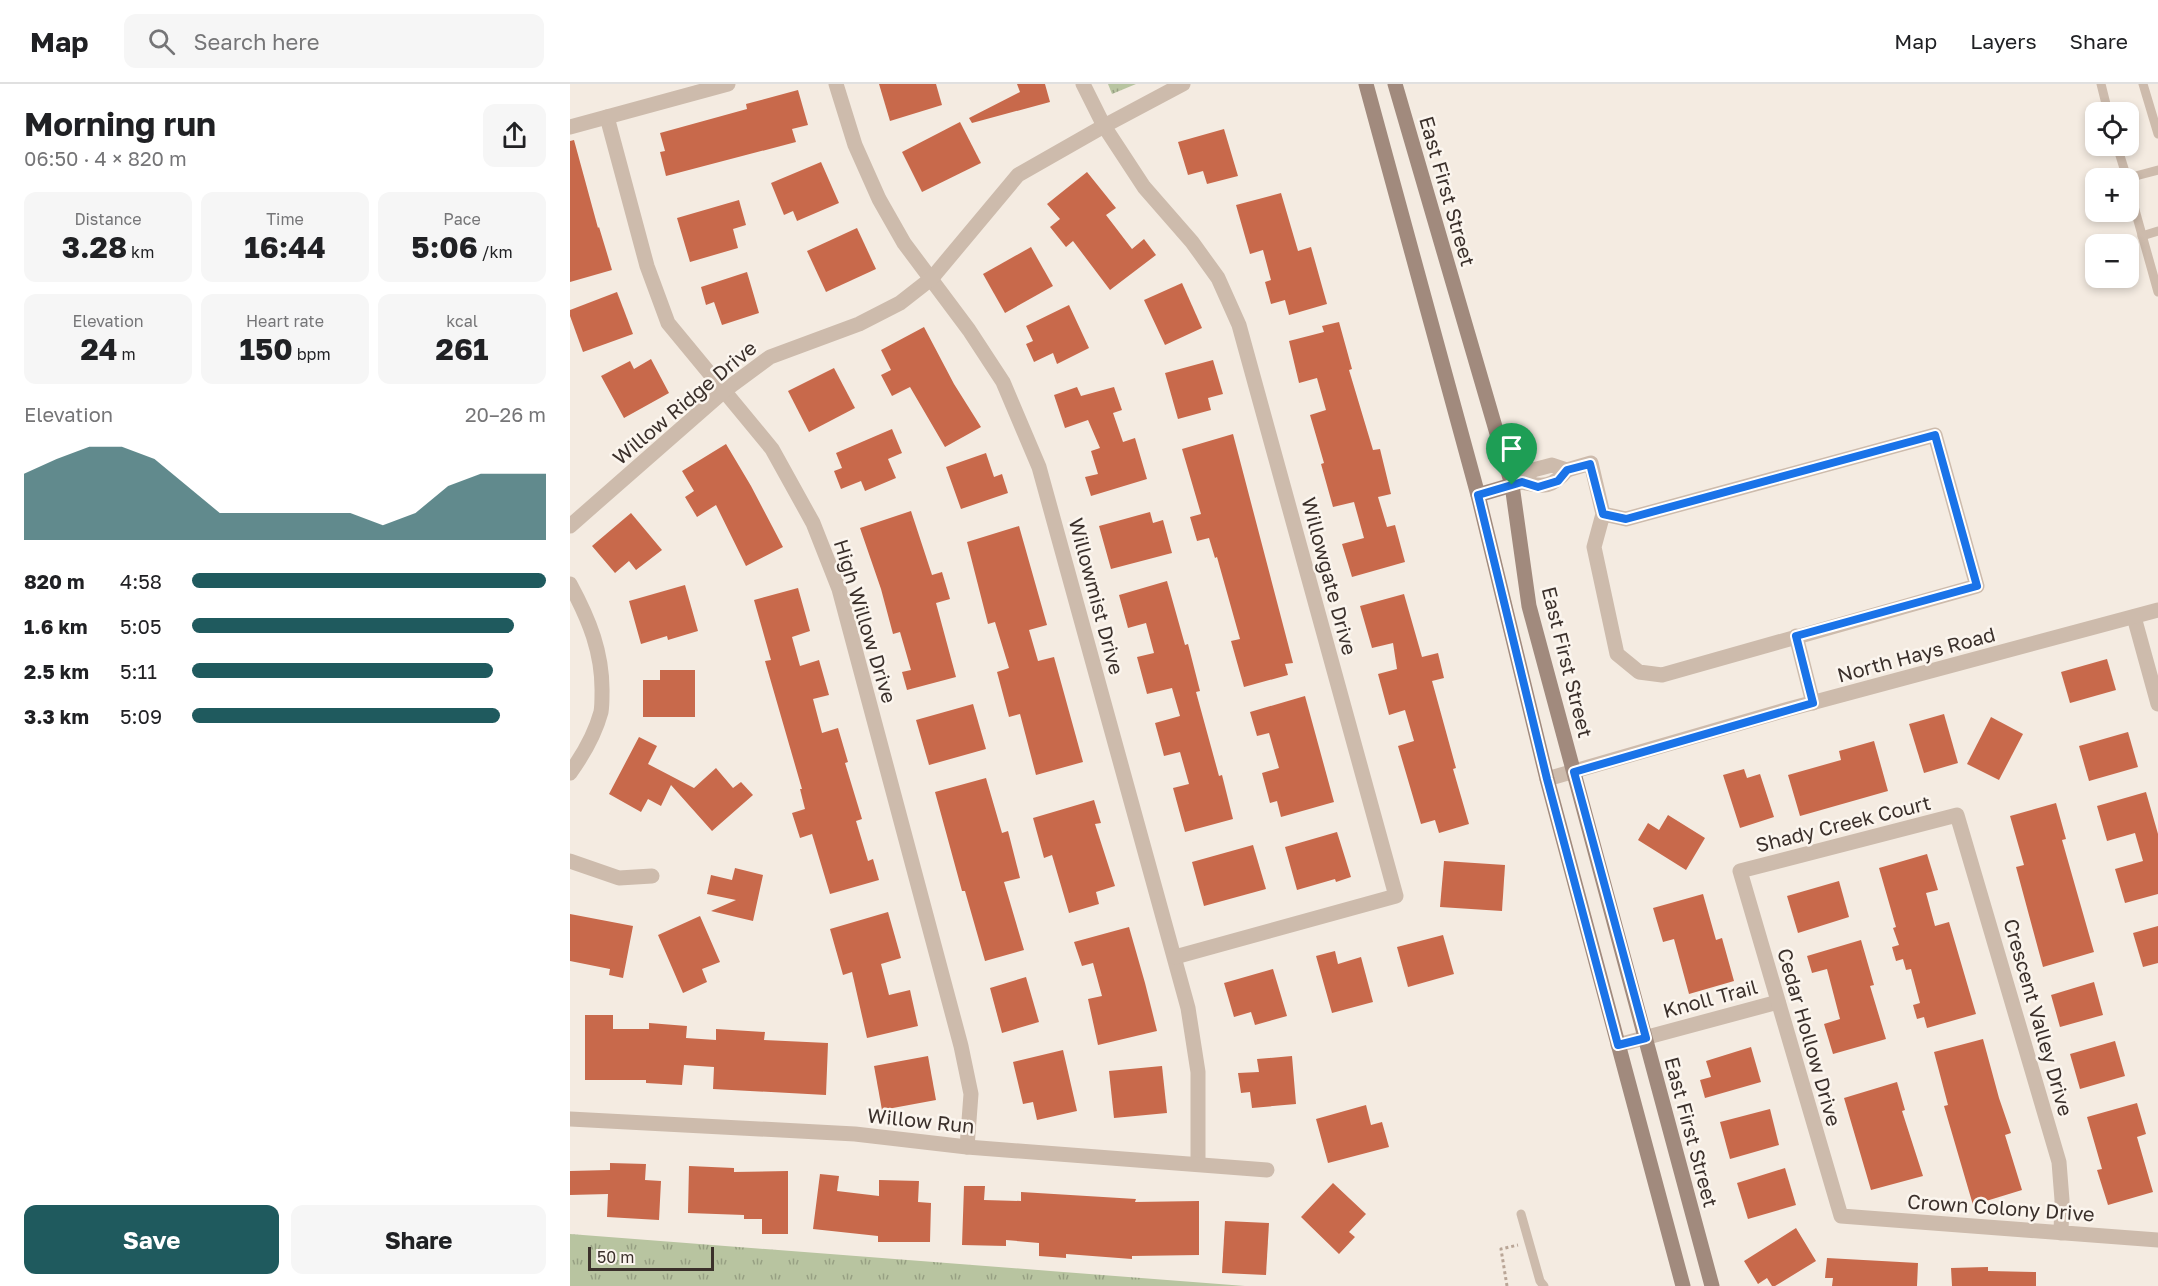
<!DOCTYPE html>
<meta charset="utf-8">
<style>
:root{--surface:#fff;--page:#f6f6f6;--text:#202124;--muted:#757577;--line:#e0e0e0;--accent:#1f5a5e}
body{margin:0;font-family:"Golos Text",sans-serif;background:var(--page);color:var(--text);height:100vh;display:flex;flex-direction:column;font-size:22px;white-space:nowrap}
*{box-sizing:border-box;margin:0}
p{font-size:20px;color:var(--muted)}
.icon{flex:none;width:33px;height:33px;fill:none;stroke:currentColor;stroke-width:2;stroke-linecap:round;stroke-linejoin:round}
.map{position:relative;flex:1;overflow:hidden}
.panel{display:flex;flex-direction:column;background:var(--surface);width:570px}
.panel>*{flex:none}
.buttons{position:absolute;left:1515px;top:18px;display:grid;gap:12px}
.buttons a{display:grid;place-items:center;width:54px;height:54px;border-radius:12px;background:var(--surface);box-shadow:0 3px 9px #0003;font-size:30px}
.scale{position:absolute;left:18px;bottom:15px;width:126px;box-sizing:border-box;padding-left:6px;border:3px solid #3b302b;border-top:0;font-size:16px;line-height:21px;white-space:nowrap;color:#3b302b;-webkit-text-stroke:4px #fbf5ee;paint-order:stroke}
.pin{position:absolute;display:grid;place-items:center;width:51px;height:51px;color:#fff;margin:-62px -26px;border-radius:50% 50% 50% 0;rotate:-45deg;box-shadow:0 0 6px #0007}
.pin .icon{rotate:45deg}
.round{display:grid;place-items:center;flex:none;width:63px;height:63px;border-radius:12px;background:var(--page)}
.headline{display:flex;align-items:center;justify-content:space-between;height:102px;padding:0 24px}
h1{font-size:33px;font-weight:700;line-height:45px}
.figures{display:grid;grid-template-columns:repeat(3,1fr);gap:9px;height:102px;padding:6px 24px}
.figures div{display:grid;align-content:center;border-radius:12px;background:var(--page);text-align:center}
.figures b{font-size:30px;font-weight:700}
.figures small{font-size:16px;font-weight:400}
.figures p{font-size:16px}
.chart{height:168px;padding:12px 24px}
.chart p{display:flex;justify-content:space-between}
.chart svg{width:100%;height:108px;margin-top:6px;fill:var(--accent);opacity:.7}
.cta{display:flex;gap:12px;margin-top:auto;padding:12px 24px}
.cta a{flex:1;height:69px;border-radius:12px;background:var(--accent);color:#fff;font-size:24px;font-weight:700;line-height:69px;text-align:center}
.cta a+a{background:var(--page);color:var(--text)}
ul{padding:0 24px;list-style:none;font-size:20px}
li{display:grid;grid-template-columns:96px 72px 1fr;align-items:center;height:45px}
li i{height:15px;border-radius:8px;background:var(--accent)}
header{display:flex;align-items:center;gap:36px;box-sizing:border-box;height:84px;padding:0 30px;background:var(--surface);border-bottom:2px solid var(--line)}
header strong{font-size:28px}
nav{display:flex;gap:33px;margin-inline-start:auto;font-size:21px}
.search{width:420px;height:54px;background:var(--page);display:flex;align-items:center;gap:15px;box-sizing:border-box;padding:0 21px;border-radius:12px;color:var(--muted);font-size:22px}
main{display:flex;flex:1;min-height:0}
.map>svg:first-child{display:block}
</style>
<header>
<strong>Map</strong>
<div class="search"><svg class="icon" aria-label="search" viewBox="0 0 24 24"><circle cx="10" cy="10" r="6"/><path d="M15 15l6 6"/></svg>Search here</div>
<nav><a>Map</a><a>Layers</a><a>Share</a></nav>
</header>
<main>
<section class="panel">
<div class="headline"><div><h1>Morning run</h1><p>06:50 · 4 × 820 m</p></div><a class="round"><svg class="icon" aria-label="share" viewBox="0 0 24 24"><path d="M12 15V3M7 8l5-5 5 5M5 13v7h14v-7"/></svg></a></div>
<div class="figures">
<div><p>Distance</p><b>3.28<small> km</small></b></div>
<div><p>Time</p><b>16:44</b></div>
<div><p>Pace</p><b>5:06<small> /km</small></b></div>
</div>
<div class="figures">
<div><p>Elevation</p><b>24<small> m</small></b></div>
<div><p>Heart rate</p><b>150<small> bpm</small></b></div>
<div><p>kcal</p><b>261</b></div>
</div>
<div class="chart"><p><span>Elevation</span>20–26 m</p>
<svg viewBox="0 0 160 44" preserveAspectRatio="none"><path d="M0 44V17L10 11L20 6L30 6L40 11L50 22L60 33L70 33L80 33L90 33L100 33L110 38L120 33L130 22L140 17L150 17L160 17V44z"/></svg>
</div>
<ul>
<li><b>820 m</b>4:58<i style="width:100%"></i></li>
<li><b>1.6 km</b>5:05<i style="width:91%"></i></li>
<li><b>2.5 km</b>5:11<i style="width:85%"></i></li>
<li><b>3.3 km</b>5:09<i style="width:87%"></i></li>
</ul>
<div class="cta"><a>Save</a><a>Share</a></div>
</section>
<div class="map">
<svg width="1588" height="1202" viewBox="0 0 1588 1202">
<defs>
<pattern id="grass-tufts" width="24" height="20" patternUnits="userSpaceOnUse" patternTransform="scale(1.5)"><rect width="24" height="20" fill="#b8c4a0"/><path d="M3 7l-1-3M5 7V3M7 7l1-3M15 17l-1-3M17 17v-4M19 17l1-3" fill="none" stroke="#97a083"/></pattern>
</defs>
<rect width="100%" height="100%" fill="#f4ebe1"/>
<g fill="url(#grass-tufts)">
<path d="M538,0H566L542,10Z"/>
<path d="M0,1150L675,1202H0Z"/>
</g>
<g fill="#c8694b">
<path d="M309,0H366L372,21L320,37Z"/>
<path d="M447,0H475L480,18L402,39L399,34L450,8Z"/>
<path d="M228,6L238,41L222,45L226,58L96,92L90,68L95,67L90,49L177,25L176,20Z"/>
<path d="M390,38L411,79L352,108L332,68Z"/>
<path d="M654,45L668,92L637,100L633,87L618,91L608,58Z"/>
<path d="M4,56L28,144L29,143L42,186L0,198V57Z"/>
<path d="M251,78L269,119L227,137L223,127L214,131L201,99Z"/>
<path d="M517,88L546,124L536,131L562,165L574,155L586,171L540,206L503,157L496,163L480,143L490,135L477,120Z"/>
<path d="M711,109L728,167L741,163L757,220L719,231L715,216L701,220L695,198L701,196L693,166L680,170L666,121Z"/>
<path d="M169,116L176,141L163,145L168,164L120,178L107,134Z"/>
<path d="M287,144L306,185L256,208L237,167Z"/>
<path d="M461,163L483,202L435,229L413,190Z"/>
<path d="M177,188L189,229L152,241L144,218L136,221L131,203Z"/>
<path d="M612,199L632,244L595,261L574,216Z"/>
<path d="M47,208L63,250L13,268L0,232V226Z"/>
<path d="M499,221L519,264L487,280L483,269L464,278L456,260L463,257L456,242Z"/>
<path d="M769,238L782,285L779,286L803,366L810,365L821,410L808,413L817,443L825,441L835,478L782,493L772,460L794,454L784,418L763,423L751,380L754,379L740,331L756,326L747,294L729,299L719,257L754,248L752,242Z"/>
<path d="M354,243L384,300L411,343L375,363L340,303L322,312L311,291L321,286L311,266Z"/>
<path d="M81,275L99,309L54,334L31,292L60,277L64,285Z"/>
<path d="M643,276L653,310L638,314L641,326L608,335L595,289Z"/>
<path d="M264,284L285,324L239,348L218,307Z"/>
<path d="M507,303L511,312L544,303L552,326L543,329L553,358L565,354L577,395L521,412L515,393L528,390L521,367L530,364L518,336L495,344L484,311Z"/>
<path d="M322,345L332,369L318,375L326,394L295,407L291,397L271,405L264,387L272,384L266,369Z"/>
<path d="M663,350L723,579L715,580L718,591L674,603L661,557L670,555L647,473L645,474L639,454L627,457L620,433L631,430L612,365Z"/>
<path d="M156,360L181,402L213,463L176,482L146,421L127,433L115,413L124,407L112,387Z"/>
<path d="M416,369L424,393L432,390L438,409L391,425L376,383Z"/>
<path d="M341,427L362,491L372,488L380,515L366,519L386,593L337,606L332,588L341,586L330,548L323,550L311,505L290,444Z"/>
<path d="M580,428L583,439L593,436L602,469L541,485L529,442Z"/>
<path d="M61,429L92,466L66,486L59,477L45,489L22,462Z"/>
<path d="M449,442L477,541L459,546L468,577L484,573L513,678L466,691L450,630L439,633L427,588L439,584L425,538L418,540L397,458Z"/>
<path d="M597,497L615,561L618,560L630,607L626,608L649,692L652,691L663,735L615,748L603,704L619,700L610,668L594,672L585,639L610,632L602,604L577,610L567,573L584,569L576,539L558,544L549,511Z"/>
<path d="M115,501L128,547L98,556L97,552L71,560L59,517Z"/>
<path d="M228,504L240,547L222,553L230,582L249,576L259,611L243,615L252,649L268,644L278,678L275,679L292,735L286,737L298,777L303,775L309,796L260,810L242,750L230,754L222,729L235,725L230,705H232L195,577L201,576L184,516Z"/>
<path d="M834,510L852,573L868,569L874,594L862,597L886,684L883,685L899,740L869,749L865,736L851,740L828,662L844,657L835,626L819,631L808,590L827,585L823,559L802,564L790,522Z"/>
<path d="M1537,575L1546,606L1500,619L1491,588Z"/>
<path d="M90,586H125V633H73V596H90Z"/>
<path d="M735,612L764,718L711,733L707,717L700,719L692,689L709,684L699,649L687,652L680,628Z"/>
<path d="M403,620L416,665L359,681L346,636Z"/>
<path d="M1374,630L1388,679L1354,689L1339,640Z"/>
<path d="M1421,633L1453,650L1429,696L1397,680Z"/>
<path d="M1558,648L1568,683L1519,697L1509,662Z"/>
<path d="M69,653L87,662L78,680L124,704L146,684L163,704L171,698L183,711L142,747L101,701L91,722L78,715L71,728L39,710Z"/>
<path d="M1304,657L1318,707L1230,732L1218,691L1271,676L1269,667Z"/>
<path d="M1174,685L1177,694L1190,690L1204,733L1170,744L1153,691Z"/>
<path d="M416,694L432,749L438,747L450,794L434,798L454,866L415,877L395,807H392L365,708Z"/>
<path d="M1576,708L1588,750V810L1555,819L1545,785L1573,777L1565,749L1537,757L1527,722Z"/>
<path d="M524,716L531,739L525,740L545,802L526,808L529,820L499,829L482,771L474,774L463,734Z"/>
<path d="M1486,719L1496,755L1492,756L1524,868L1473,883L1446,783L1454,781L1440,732Z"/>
<path d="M1098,731L1135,754L1116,786L1068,756L1078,739L1089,746Z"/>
<path d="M767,748L781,793L766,798L765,795L727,806L715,763Z"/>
<path d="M683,761L696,805L634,822L622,778Z"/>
<path d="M1357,770L1368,806L1356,809L1365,842L1379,838L1406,930L1357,944L1354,933L1347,935L1343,921L1350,919L1341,885L1336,886L1333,875L1326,877L1322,863L1329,861L1323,844L1326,843L1309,784Z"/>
<path d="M874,777L935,781L932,827L870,823Z"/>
<path d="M165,784L193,791L183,837L141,827L166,816L137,810L141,791L162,796Z"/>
<path d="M1269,797L1279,833L1228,849L1217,812Z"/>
<path d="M1133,810L1146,856L1152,854L1164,897L1119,910L1104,855L1093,858L1083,824Z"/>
<path d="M318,828L331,874L311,880L319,911L340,906L348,942L297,954L282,888L273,891L260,845Z"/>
<path d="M0,830L63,842L53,894L39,891L40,885L0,877Z"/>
<path d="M130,832L150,878L132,885L137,898L113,909L88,851Z"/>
<path d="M1588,842V879L1573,883L1563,849Z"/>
<path d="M559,843L575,899L587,947L528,961L518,915L532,912L523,879L512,882L504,858Z"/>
<path d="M873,851L884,890L838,903L827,863Z"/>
<path d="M1291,856L1304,901L1300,902L1316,955L1263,970L1254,940L1270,935L1257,885L1242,889L1237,872Z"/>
<path d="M765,867L768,880L791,873L803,918L762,929L746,872Z"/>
<path d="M703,885L717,932L685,941L681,928L664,933L654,899Z"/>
<path d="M456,893L469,938L432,949L420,904Z"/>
<path d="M1524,898L1533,931L1490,943L1481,911Z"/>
<path d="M15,931H43V945H79V939L117,942L116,954L146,956V945L195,948L194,956L258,959L256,1011L143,1005L144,983L114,981L112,1001L76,999V996H15Z"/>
<path d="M1413,955L1429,1014L1441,1049L1435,1051L1452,1106L1403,1121L1374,1022L1378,1021L1364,968Z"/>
<path d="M1545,957L1555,992L1510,1005L1500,970Z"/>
<path d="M1181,963L1191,998L1135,1014L1130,996L1141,993L1136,977Z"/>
<path d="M493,966L507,1027L467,1036L463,1018L453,1020L443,978Z"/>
<path d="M358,972L366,1016L312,1026L304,982Z"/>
<path d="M722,972L726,1020L682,1024L680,1008L671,1009L668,989L689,988L687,975Z"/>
<path d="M592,982L597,1029L544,1034L539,987Z"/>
<path d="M1327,998L1335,1026L1332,1027L1353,1092L1301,1106L1274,1014Z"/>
<path d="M1567,1019L1576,1050L1567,1053L1583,1108L1538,1121L1527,1086L1532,1085L1517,1033Z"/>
<path d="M796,1021L801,1041L812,1038L819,1063L758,1079L746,1035Z"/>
<path d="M1200,1025L1209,1061L1160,1075L1150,1038Z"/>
<path d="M40,1079L76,1080L75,1096L91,1097L89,1136L37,1133L38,1110L0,1111V1087L40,1086Z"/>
<path d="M119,1082L164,1084V1088L218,1087V1150H192V1135H174V1131L118,1129Z"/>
<path d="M1215,1084L1226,1121L1178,1135L1167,1099Z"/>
<path d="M250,1090L269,1092L267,1107L309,1112V1096L349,1097L348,1118L361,1119L360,1158H308V1152L243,1145Z"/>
<path d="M763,1099L796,1130L779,1148L785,1153L769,1170L731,1133Z"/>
<path d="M394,1102H415L414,1116L451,1117V1108L566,1115L565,1118L629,1117V1171L562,1172V1175L496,1170V1174L469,1172V1159L436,1156V1162L392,1161Z"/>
<path d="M655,1137L699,1139L696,1191L652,1189Z"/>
<path d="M1226,1144L1246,1177L1205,1202H1202L1197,1194L1188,1200L1174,1177Z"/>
<path d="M1257,1174L1348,1179L1347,1202H1262L1263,1194H1255Z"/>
<path d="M1418,1183V1187L1466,1188V1202H1382L1381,1184Z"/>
</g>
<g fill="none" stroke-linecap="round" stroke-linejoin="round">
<path stroke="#b9a596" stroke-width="3" stroke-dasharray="3 3" stroke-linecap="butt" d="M937,1202L931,1165L948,1161"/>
<g stroke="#cdbbac" stroke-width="9">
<path d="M1531,0L1538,28"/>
<path d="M1573,0L1588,50"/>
<path d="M1547,62L1557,94"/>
<path d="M1558,94L1588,86"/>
<path d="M1558,101L1588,208"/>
<path d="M1572,152L1588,147"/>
<path d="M951,1130L970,1197L974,1202"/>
</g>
<g stroke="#cdbbac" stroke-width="15">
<path d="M266,0L285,61L309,115L334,159L399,246L433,298L469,383L618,924L628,988V1079"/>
<path d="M513,0L534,42L574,103L622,158L648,194L669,241L826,812L605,873"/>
<path d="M37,33L77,182L98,239L202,365L243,439L269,505L391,962L401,1010L397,1063"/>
<path d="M0,43L158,0"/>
<path d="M952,398C973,404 983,403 997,386"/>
<path d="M942,401L952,398L963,386L982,381L997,386L1021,379L1033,430L1024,463L1047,570L1069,588L1092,591L1407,502L1365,351L1056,435L1033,430"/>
<path d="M0,442L154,307L200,273L289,240L330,219L362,194L448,91L534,42L613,0"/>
<path d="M0,500C19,535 33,569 32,610C32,615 32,622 31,628C25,650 13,671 0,689"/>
<path d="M1564,533L1588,620"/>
<path d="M1226,552L1243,619"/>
<path d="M977,695L1219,625L1588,526"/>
<path d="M0,777L49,794L82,792"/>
<path d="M1048,961L1208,918"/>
<path d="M0,1035L285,1050L397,1063L697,1086"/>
<path d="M1491,1149L1492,1116L1489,1078L1387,731L1170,787L1271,1132L1588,1156"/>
</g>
<g stroke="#a18a7d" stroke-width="15">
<path d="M796,0L908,411L977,695L1113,1202"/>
<path d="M825,0L942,401L959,522L1142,1202"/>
<path d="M908,411L942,401"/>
</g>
</g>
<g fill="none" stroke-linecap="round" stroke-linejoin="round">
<defs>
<path id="route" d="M1365,351L1407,502L1226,552L1243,619L1004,688L1076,954L1048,961L977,695L908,411L952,398L968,403L988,397L997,386L1020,380L1033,430L1056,435Z"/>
</defs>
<use href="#route" stroke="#fff" stroke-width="12"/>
<use href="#route" stroke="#1a73e8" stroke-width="8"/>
</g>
<g text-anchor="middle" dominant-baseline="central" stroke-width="5" stroke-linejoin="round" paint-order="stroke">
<g font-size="20" fill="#3b302b" stroke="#fbf5ee">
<text transform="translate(878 107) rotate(74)">East First Street</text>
<text transform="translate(114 318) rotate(-40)">Willow Ridge Drive</text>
<text transform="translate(760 492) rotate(75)">Willowgate Drive</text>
<text transform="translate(527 512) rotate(75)">Willowmist Drive</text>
<text transform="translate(296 537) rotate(73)">High Willow Drive</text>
<text transform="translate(1346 570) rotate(-15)">North Hays Road</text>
<text transform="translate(998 578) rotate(76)">East First Street</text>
<text transform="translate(1273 739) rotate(-14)">Shady Creek Court</text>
<text transform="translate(1140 914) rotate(-15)">Knoll Trail</text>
<text transform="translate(1469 933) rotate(74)">Crescent Valley Drive</text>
<text transform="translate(1240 953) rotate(74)">Cedar Hollow Drive</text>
<text transform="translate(351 1036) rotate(6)">Willow Run</text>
<text transform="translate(1122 1048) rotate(75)">East First Street</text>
<text transform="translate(1431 1123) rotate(4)">Crown Colony Drive</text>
</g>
</g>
</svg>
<div class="buttons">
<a><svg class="icon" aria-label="locate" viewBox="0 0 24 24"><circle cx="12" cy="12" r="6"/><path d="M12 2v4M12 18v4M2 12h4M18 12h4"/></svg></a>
<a>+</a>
<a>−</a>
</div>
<div class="scale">50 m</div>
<div class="pin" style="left:942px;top:401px;background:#1e9e55"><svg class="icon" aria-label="arrive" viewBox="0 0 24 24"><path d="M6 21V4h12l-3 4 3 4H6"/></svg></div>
</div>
</main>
